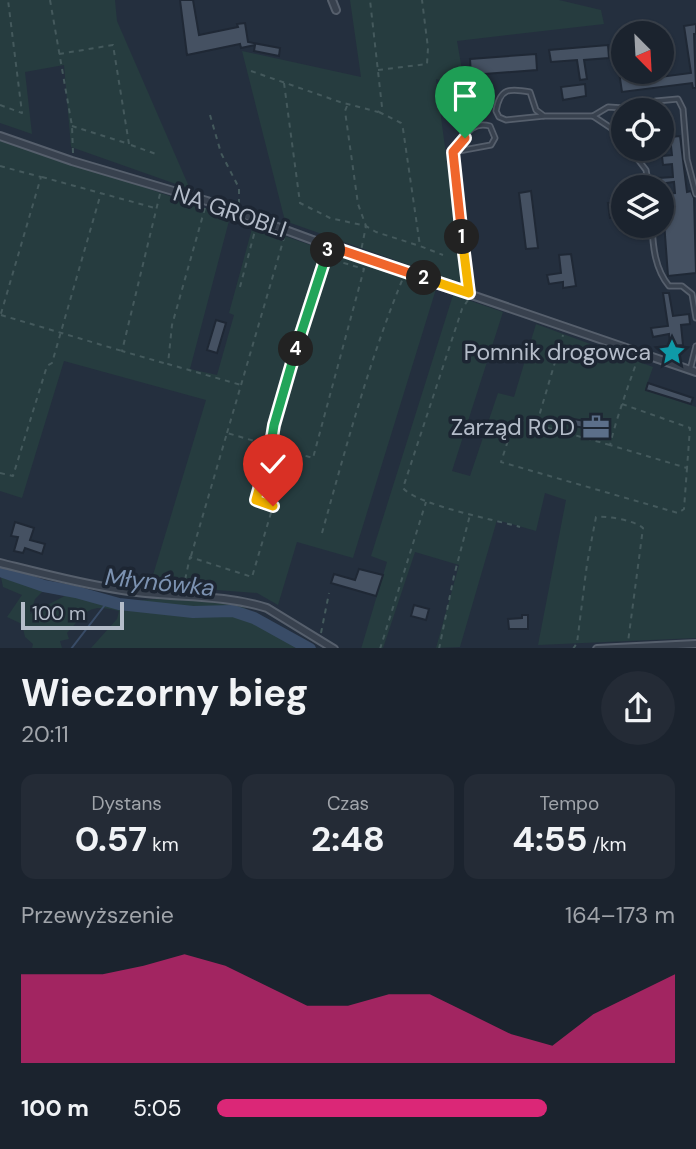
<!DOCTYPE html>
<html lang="pl">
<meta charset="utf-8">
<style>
:root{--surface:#1b232e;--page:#242b36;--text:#f1f3f6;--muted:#a0a4aa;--line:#39404a;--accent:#db2777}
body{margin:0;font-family:"DM Sans",sans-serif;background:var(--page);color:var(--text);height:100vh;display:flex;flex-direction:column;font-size:26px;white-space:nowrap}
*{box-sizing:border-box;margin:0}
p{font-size:23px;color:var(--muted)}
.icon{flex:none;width:38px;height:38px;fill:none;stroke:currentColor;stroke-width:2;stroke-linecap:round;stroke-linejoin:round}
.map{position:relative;height:648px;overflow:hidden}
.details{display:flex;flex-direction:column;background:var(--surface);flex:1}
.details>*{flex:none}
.needle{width:46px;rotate:156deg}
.controls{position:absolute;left:611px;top:21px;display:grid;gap:14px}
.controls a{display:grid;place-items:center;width:63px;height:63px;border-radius:50%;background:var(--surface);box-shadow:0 2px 5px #0004,0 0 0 2px var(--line);font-size:35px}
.scale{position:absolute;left:21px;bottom:18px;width:103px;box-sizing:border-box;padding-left:7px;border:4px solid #b4bcc9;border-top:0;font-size:19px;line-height:24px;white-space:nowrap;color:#b4bcc9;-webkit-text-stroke:5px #1d2633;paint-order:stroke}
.pin{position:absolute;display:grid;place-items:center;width:60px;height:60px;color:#fff;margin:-72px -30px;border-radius:50% 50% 50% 0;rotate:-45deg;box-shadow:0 0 7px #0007}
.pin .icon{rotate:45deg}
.km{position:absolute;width:35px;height:35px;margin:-18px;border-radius:50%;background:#222;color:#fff;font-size:19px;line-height:35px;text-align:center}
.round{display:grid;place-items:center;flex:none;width:74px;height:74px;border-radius:37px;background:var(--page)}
.head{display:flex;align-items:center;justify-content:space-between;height:119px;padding:0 21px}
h1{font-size:38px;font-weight:700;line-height:52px}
.figures{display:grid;grid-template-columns:repeat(3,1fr);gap:10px;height:119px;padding:7px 21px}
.figures div{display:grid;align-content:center;border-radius:14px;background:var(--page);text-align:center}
.figures b{font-size:35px;font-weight:700}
.figures small{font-size:19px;font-weight:400}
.figures p{font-size:19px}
.chart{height:196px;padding:14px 21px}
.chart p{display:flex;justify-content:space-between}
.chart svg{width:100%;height:126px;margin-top:7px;fill:var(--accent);opacity:.7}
ul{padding:0 21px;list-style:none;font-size:23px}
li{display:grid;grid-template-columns:112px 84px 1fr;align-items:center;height:52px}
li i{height:18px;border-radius:9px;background:var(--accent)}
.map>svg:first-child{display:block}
</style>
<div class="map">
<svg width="696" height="649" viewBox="0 0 696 649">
<rect width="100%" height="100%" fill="#242f3e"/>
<g fill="#263c3f">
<path d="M0,0H115L117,21L190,189L71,147L64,65L25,72L32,134L0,123Z"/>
<path d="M350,0H559L601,10L604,24L457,41L465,87L436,79L463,284L285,221L242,51L361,77Z"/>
<path d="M0,137L230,217L190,369L217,375L234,315L229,313L253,225L436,289L353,558L297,542L278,605L257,593L150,585L206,400L64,361L22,498L0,491Z"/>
<path d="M453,295L503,312L452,471L470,476L498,393L514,397L536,324L653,367L645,390L696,407V638L538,645L566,500L545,493L536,531L497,520L460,647L436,648L459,565L415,552L383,648L361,649L387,562L371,556Z"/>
<path d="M0,573L51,583L35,599L30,614L80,588L126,601L159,599L240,603L268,631L296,648H91L117,619L119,611C88,603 87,611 67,633L69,639L60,641L62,648H32L33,644L25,637L22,624L7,617L22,595L3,587Z"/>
</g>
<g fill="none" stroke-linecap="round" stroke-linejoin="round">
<path stroke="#394c67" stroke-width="2" d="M71,649L108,601"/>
<path stroke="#394c67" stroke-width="12" d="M0,571L44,586L76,592L119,604L193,612L233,611L254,618L310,649"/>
</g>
<g fill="#455162" stroke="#1f2835" stroke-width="2">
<path d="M180,0H193L199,35L238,27L237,24L245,23L248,42L280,48L279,56L254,51L255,45L241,48L240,44L187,55Z"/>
<path d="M696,24V34H694L696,88H693L692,83L622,92L619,72H629L630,81L691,73L684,26Z"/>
<path d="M608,45L609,58L584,60L587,79L580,80L577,60L551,62L549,50Z"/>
<path d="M536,54L537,70L471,75L470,59Z"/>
<path d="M585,84L586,96L563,100L561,87Z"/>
<path d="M680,136L687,192L691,191L694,198L696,273L668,276L662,194L675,193L674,182L659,184L658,178L673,177L672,164L663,165L662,156L672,155L670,137Z"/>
<path d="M531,191L538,248L526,249L519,193Z"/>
<path d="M623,201V217L610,218L608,203Z"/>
<path d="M571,254L576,286L563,288V282L549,284L547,275L561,273L559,255Z"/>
<path d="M663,293H669L673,316L689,314L690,324L681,325L683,345L670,346L669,334L653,337L651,328L668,326Z"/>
<path d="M216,320L226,323L217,353L207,350Z"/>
<path d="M648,383L693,398L691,404L646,390Z"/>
<path d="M574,419L610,426L609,432L573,426Z"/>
<path d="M15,522L34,528L30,540L45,544L42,554L25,548L23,553L14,551L18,537L11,536Z"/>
<path d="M359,569L383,575L376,596L331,583L334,574L355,580Z"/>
<path d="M414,605L429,609L426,620L411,616Z"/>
<path d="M522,615H528V629H509L508,619L522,618Z"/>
</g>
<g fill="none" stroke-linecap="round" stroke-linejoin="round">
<defs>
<g id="service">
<path d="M544,116L536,110L530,92C509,88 500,88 496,111L499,117L506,120L544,116H593L611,128L623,141"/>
<path d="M593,116L608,107L639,109L656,101L678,99L683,109L687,159L696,194"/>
<path d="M630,149L646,170L649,187"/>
<path d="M453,152L491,145L495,138L490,126C470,120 464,139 453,152L469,293"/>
<path d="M652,226C653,247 655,269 669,286H682L692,294L696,318"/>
<path d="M690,370L696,346"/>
</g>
<g id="minor">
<path d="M332,0L336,10"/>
<path d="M0,136L72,161L207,201L329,246L696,372"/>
<path d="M0,563C40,573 81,584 122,590C170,598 220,593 267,608L334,649"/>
<path d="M597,649L696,644"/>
</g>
</defs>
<use href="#service" stroke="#565f6c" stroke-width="7"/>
<use href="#minor" stroke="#565f6c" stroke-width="10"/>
<g stroke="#44595c" stroke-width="2" stroke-dasharray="5 5" stroke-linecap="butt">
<path d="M50,0L72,126L73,153"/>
<path d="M59,54L113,45L129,144L72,126"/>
<path d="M378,70L427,64L428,48L422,0"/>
<path d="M251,71L340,102L378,112L382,107L370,0"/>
<path d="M284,83L300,203L330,218L366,226L376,232L420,246"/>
<path d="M0,105L22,113L8,0"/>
<path d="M347,106L345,111L358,204L366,226L361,251"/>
<path d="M379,112L401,123L403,129L420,246L443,255"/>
<path d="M210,115L221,153L239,188V206"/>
<path d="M131,145L156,154"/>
<path d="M0,166L41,177L0,317"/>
<path d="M42,177L155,208"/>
<path d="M160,194L122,351L167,364"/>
<path d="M205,208L172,325L168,364L241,385"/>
<path d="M240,287L256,227"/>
<path d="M468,300L462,309L403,488C417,505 496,520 520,527"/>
<path d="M1,315L122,351"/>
<path d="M622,404L690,428L687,468L610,445C617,416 628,387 638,358"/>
<path d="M537,423L563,335"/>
<path d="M227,433L284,238"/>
<path d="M610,445L520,420L515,421L513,425L501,462L678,513L684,509L687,468"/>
<path d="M0,473L13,476L47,366L52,363L101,193"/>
<path d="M322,533C346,447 369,361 403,278"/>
<path d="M191,556L227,433L313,458L364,269L327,258"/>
<path d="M183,589L190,557L252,577L273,506L256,500L293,360L327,254"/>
<path d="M321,633L329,593"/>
<path d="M380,649L426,502"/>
<path d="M439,649L454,576L470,515"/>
<path d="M573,649L577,643L587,564L596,517C608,516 634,520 643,528L628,642"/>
</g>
<use href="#service" stroke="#38414e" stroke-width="3.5"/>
<use href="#minor" stroke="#38414e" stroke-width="6"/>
</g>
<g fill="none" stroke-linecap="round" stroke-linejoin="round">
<defs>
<path id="split-1" d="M462,237L453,152L465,138"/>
<path id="split-2" d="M424,278L469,293L462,237"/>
<path id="split-3" d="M328,250L329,246L424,278"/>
<path id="split-4" d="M296,349L328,250"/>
<path id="split-5" d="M270,450L274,425L296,349"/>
<path id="split-6" d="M270,450L256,500L273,506"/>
</defs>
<use href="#split-1" stroke="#fff" stroke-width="14"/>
<use href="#split-2" stroke="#fff" stroke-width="14"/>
<use href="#split-3" stroke="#fff" stroke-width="14"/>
<use href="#split-4" stroke="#fff" stroke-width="14"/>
<use href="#split-5" stroke="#fff" stroke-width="14"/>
<use href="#split-6" stroke="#fff" stroke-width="14"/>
<use href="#split-1" stroke="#f0652b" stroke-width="9"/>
<use href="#split-2" stroke="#f5b400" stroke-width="9"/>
<use href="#split-3" stroke="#f0652b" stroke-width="9"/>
<use href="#split-4" stroke="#22a559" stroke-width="9"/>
<use href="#split-5" stroke="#22a559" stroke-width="9"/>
<use href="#split-6" stroke="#f5b400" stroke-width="9"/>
</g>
<defs>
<symbol id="sight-bare" viewBox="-9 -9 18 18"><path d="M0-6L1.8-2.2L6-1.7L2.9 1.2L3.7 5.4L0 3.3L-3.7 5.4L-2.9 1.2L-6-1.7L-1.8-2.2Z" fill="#0f9aa8" stroke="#1d2633" stroke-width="2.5" paint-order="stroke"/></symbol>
<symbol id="office-bare" viewBox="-9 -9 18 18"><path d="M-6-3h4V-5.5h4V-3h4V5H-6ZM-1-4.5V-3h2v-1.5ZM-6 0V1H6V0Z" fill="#5c6f8a" stroke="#1d2633" stroke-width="2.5" paint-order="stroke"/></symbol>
</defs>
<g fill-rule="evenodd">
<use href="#sight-bare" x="653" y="333" width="38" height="38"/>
<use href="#office-bare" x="577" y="408" width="38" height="38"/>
</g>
<g text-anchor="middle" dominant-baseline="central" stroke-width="7" stroke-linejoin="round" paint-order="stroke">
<g font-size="23" fill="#b4bcc9" stroke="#1d2633">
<text transform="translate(230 211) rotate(19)">NA GROBLI</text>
</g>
<g font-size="23" fill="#b4bcc9" stroke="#1d2633" text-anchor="end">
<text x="651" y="352">Pomnik drogowca</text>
<text x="575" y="427">Zarząd ROD</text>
</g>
<g font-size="24" font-style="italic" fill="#7c92b1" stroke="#1d2633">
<text transform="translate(160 582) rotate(6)">Młynówka</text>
</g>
</g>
</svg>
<div class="controls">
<a><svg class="needle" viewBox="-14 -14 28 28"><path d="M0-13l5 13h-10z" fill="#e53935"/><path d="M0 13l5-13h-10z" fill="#a0a4aa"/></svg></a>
<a><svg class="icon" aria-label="locate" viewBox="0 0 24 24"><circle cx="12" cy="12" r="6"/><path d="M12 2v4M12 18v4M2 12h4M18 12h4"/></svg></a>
<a><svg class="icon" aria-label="layers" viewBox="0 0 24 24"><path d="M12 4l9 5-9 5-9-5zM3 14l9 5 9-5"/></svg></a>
</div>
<div class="scale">100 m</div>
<div class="pin" style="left:465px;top:138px;background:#1e9e55"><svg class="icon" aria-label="arrive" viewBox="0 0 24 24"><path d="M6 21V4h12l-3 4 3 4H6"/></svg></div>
<div class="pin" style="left:273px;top:506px;background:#d93025"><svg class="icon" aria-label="check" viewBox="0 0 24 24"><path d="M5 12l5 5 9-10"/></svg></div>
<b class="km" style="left:462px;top:237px">1</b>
<b class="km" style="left:424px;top:278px">2</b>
<b class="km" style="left:328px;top:250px">3</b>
<b class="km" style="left:296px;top:349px">4</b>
</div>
<section class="details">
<div class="head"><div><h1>Wieczorny bieg</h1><p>20:11</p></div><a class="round"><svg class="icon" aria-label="share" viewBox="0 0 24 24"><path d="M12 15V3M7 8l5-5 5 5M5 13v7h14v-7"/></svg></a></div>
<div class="figures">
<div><p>Dystans</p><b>0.57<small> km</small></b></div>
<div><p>Czas</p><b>2:48</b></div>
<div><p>Tempo</p><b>4:55<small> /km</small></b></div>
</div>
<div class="chart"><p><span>Przewyższenie</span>164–173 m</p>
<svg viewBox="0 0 160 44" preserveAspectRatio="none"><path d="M0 44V13L10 13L20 13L30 10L40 6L50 10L60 17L70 24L80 24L90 20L100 20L110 27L120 34L130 38L140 27L150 20L160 13V44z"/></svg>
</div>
<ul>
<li><b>100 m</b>5:05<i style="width:72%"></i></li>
</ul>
</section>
